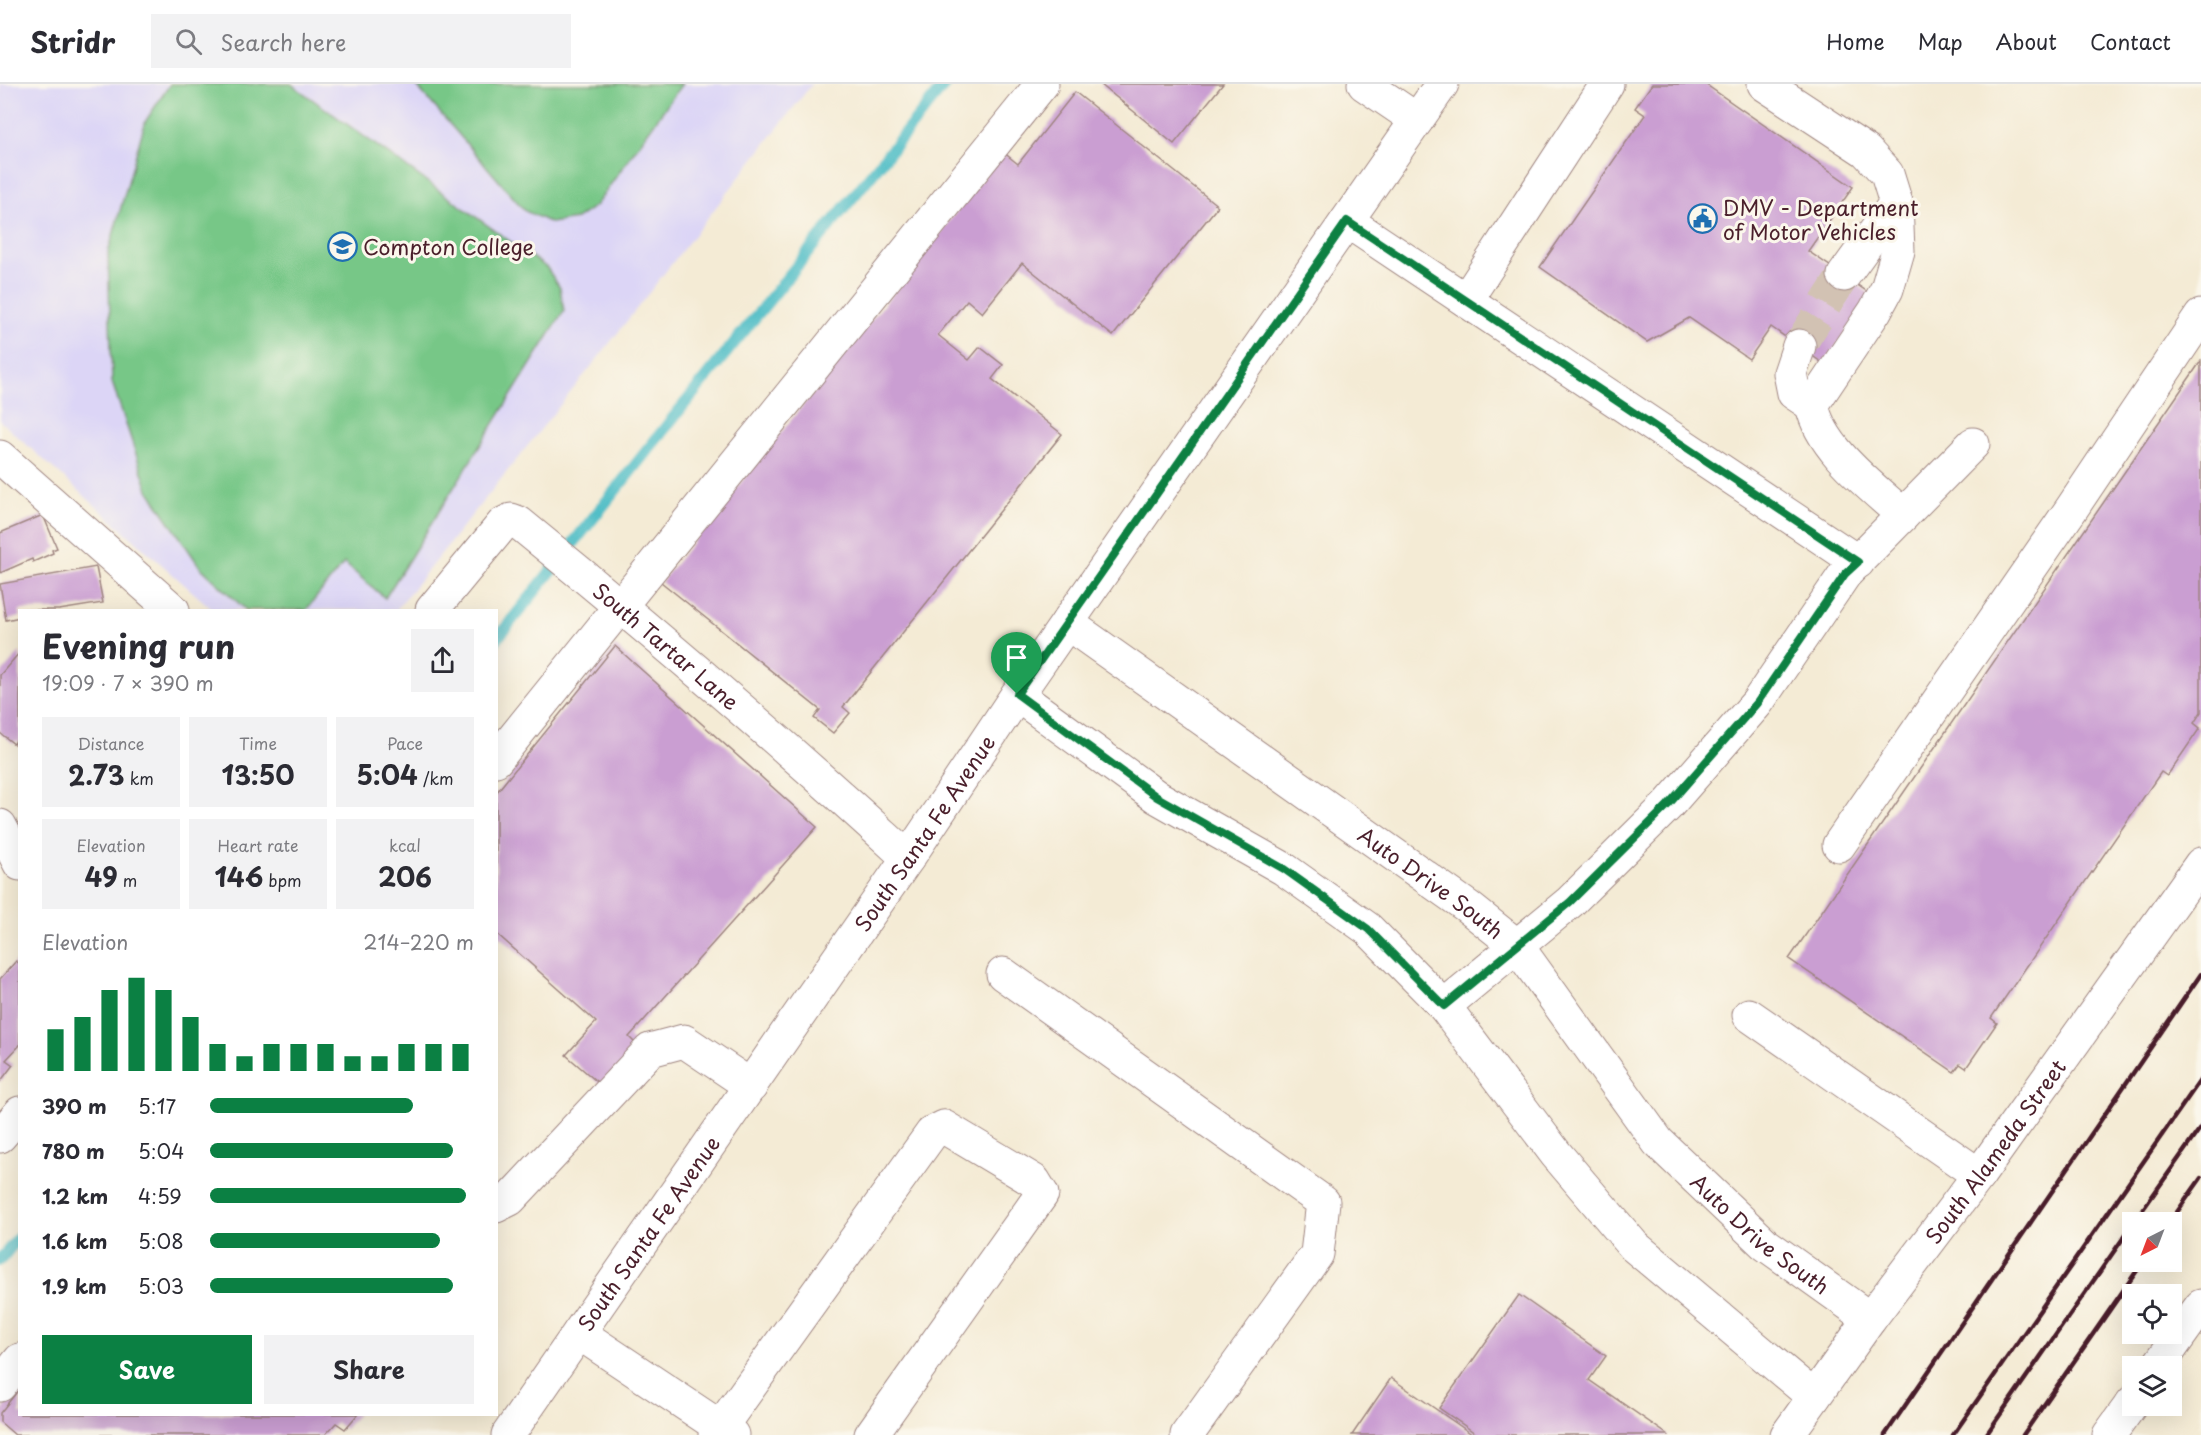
<!DOCTYPE html>
<meta charset="utf-8">
<style>
:root{--surface:#fff;--page:#f2f2f3;--text:#2b2b33;--muted:#7c7c81;--line:#e1e1e2;--accent:#0b8043}
body{margin:0;font-family:"Playpen Sans",sans-serif;background:var(--page);color:var(--text);height:100vh;display:flex;flex-direction:column;font-size:22px;white-space:nowrap}
*{box-sizing:border-box;margin:0}
p{font-size:20px;color:var(--muted)}
.icon{flex:none;width:33px;height:33px;fill:none;stroke:currentColor;stroke-width:2;stroke-linecap:round;stroke-linejoin:round}
.map{position:relative;flex:1;overflow:hidden}
.panel{position:absolute;left:18px;top:525px;width:480px;height:807px;display:flex;flex-direction:column;background:var(--surface);border-radius:0px;box-shadow:0 6px 24px #0002}
.panel>*{flex:none}
.needle{width:39px;rotate:222deg}
.tools{position:absolute;left:2122px;top:1128px;display:grid;gap:12px}
.tools a{display:grid;place-items:center;width:60px;height:60px;border-radius:0px;background:var(--surface);box-shadow:0 6px 24px #0002;font-size:30px}
.pin{position:absolute;display:grid;place-items:center;width:51px;height:51px;color:#fff;margin:-62px -26px;border-radius:50% 50% 50% 0;rotate:-45deg;box-shadow:0 0 6px #0007}
.pin .icon{rotate:45deg}
.round{display:grid;place-items:center;flex:none;width:63px;height:63px;border-radius:0px;background:var(--page)}
.headline{display:flex;align-items:center;justify-content:space-between;height:102px;padding:0 24px}
h1{font-size:33px;font-weight:700;line-height:45px}
.metrics{display:grid;grid-template-columns:repeat(3,1fr);gap:9px;height:102px;padding:6px 24px}
.metrics div{display:grid;align-content:center;border-radius:0px;background:var(--page);text-align:center}
.metrics b{font-size:26px;font-weight:700}
.metrics small{font-size:16px;font-weight:400}
.metrics p{font-size:16px}
.chart{height:168px;padding:12px 24px}
.chart p{display:flex;justify-content:space-between}
.chart svg{width:100%;height:108px;margin-top:6px;stroke:var(--accent);stroke-width:6}
.action{display:flex;gap:12px;margin-top:auto;padding:12px 24px}
.action a{flex:1;height:69px;border-radius:0px;background:var(--accent);color:#fff;font-size:24px;font-weight:700;line-height:69px;text-align:center}
.action a+a{background:var(--page);color:var(--text)}
ul{padding:0 24px;list-style:none;font-size:20px}
li{display:grid;grid-template-columns:96px 72px 1fr;align-items:center;height:45px}
li i{height:15px;border-radius:8px;background:var(--accent)}
header{display:flex;align-items:center;gap:36px;box-sizing:border-box;height:84px;padding:0 30px;background:var(--surface);border-bottom:2px solid var(--line)}
header strong{font-size:28px}
nav{display:flex;gap:33px;margin-inline-start:auto;font-size:21px}
.search{width:420px;height:54px;background:var(--page);display:flex;align-items:center;gap:15px;box-sizing:border-box;padding:0 21px;border-radius:0px;color:var(--muted);font-size:22px}
.map>svg:first-child{display:block}
</style>
<header>
<strong>Stridr</strong>
<div class="search"><svg class="icon" aria-label="search" viewBox="0 0 24 24"><circle cx="10" cy="10" r="6"/><path d="M15 15l6 6"/></svg>Search here</div>
<nav><a>Home</a><a>Map</a><a>About</a><a>Contact</a></nav>
</header>
<div class="map">
<svg width="2201" height="1351" viewBox="0 0 2201 1351">
<rect width="100%" height="100%" fill="#fbf7ec"/>
<filter id="ink" filterUnits="userSpaceOnUse"><feTurbulence type="fractalNoise" baseFrequency=".0167" numOctaves="2"/><feDisplacementMap in="SourceGraphic" scale="12" xChannelSelector="R" yChannelSelector="G"/><feConvolveMatrix kernelMatrix="1 2 1 2 8 2 1 2 1" color-interpolation-filters="sRGB"/></filter>
<filter id="wash" filterUnits="userSpaceOnUse"><feTurbulence type="fractalNoise" baseFrequency=".008" numOctaves="4" result="noise"/><feDisplacementMap in="SourceGraphic" scale="24" xChannelSelector="R" yChannelSelector="G"/><feGaussianBlur stdDeviation="1.35" result="paint"/><feColorMatrix in="noise" values="0 0 0 0 0 0 0 0 0 0 0 0 0 0 0 0 0 1.4 0 .05"/><feComposite in="paint" operator="in"/></filter>
<g filter="url(#wash)">
<rect width="100%" height="100%" fill="#f4ebd5"/>
<path fill="#dcd5f6" d="M0,0H812L602,269L396,526H213L0,337Z"/>
<g fill="#77c787" stroke="#607359" stroke-width="1.5">
<path d="M170,0H291L547,184L560,204L564,227L385,514L344,479L306,526H246L200,483L148,406L112,298L108,169L145,38Z"/>
<path d="M415,0H682L596,121L576,135L551,139L525,127Z"/>
</g>
<g fill="none" stroke-linecap="round" stroke-linejoin="round">
<g stroke="#4fbdc6" stroke-width="12">
<path d="M496,556L669,339L945,0"/>
<path d="M0,1176L20,1152"/>
</g>
</g>
<g id="blocks">
<g fill="#ca9ed2">
<path d="M1100,0H1223L1174,60Z"/>
<path d="M1652,0H1705L1853,103L1808,167L1872,211L1824,280L1771,243L1749,275L1689,234L1647,258L1540,183L1645,31L1635,24Z"/>
<path d="M1075,8L1218,122L1113,252L1022,179L982,229L967,216L938,251L969,276L980,263L1003,281L992,295L1062,350L843,623L850,629L833,649L814,634L820,626L661,498L890,213L1003,68L1018,80Z"/>
<path d="M2201,277V628L2194,639L2200,644L2167,692L2161,688L1991,934L1997,939L1966,984L1960,980L1954,988L1789,875Z"/>
<path d="M43,431L57,464L52,466L53,469L33,478L32,475L0,489V449Z"/>
<path d="M96,483L103,519L59,526H20V533L6,536L0,500Z"/>
<path d="M615,562L817,743L629,953L639,963L603,1003L566,971L596,938L496,849V709Z"/>
<path d="M20,568V659L16,656L14,660L0,649V591Z"/>
<path d="M16,877L20,880V961L6,976L13,981L0,998V895Z"/>
<path d="M1519,1211L1606,1272L1589,1296L1668,1351H1478L1439,1324Z"/>
<path d="M1391,1294L1473,1351H1352Z"/>
<path d="M20,1304V1330H358L345,1345L336,1339L325,1351H15L0,1338V1329Z"/>
</g>
</g>
</g>
<g filter="url(#ink)">
<use href="#blocks" fill-opacity="0" stroke="#9f8580" stroke-width="1.5"/>
<g fill="none" stroke-linecap="round" stroke-linejoin="round">
<path stroke="#d2c2b3" stroke-width="33" stroke-dasharray="33 16" stroke-linecap="butt" d="M1799,262L1844,191"/>
<defs>
<g id="minor">
<path d="M1364,0L1417,36"/>
<path d="M1764,0L1866,67L1887,90L1896,119L1898,167L1887,205L1875,227L1812,321C1821,365 1870,401 1903,431"/>
<path d="M1347,137L1858,478"/>
<path d="M1844,191L1896,119"/>
<path d="M1466,216L1607,0"/>
<path d="M1799,262L1790,289L1794,309L1812,321"/>
<path d="M0,373L173,526"/>
<path id="s1" d="M432,526L503,440L511,436L519,439C652,547 782,658 908,774"/>
<path id="s2" d="M1067,539L1468,823L1517,862L1658,1058L1765,1160L1870,1235"/>
<path d="M1017,611L1157,713L1284,785L1368,845L1444,922L1556,1070L1634,1162L1814,1313"/>
<path d="M496,676L1042,0"/>
<path d="M0,742L20,780"/>
<path d="M1839,761L2072,424L2201,232"/>
<path d="M1003,890L1323,1118L1317,1170L1187,1351"/>
<path d="M1444,922L1570,818L1668,721L1757,619L1845,490L1973,360"/>
<path d="M1749,931L1979,1091"/>
<path d="M0,1052L20,1029"/>
<path d="M496,1122L510,1115L650,966L684,957L751,1002"/>
<path d="M579,1249L732,1351"/>
<path d="M0,1301L20,1276"/>
<path d="M715,1351L932,1049L944,1043L1034,1097L1042,1110L871,1351"/>
<path id="s3" d="M1787,1351L1870,1235L1979,1091L2201,780"/>
</g>
<g id="major">
<path d="M2158,1282L2201,1222"/>
<path id="s4" d="M508,1351L908,774L1017,611L1442,0"/>
<path d="M2109,1351L2133,1318"/>
</g>
</defs>
<use href="#minor" stroke="#9f8580" stroke-width="35"/>
<use href="#major" stroke="#9f8580" stroke-width="35"/>
<use href="#minor" stroke="#fff" stroke-width="33"/>
<use href="#major" stroke="#fff" stroke-width="33"/>
<g stroke="#4a1f2b" stroke-width="4.5">
<path d="M2134,1138L2201,1043"/>
<path d="M2170,1138L2201,1094"/>
<path d="M1885,1351L2201,890"/>
<path d="M1953,1351L2201,995"/>
<path d="M1986,1351L2133,1140"/>
<path d="M2023,1351L2143,1178"/>
</g>
</g>
</g>
<g fill="none" stroke-linecap="round" stroke-linejoin="round" filter="url(#ink)">
<defs>
<path id="route" d="M1347,137L1858,478L1845,490L1757,619L1668,721L1570,818L1444,922L1368,845L1284,785L1157,713L1017,610Z"/>
</defs>
<use href="#route" stroke="#fff" stroke-width="12"/>
<use href="#route" stroke="#0b8043" stroke-width="8"/>
</g>
<defs>
<symbol id="civic-ring" viewBox="-11 -11 22 22"><circle r="9.5" fill="#fbf7ec" stroke="#1f6fb2" stroke-width="1.5"/><path d="M-.6-6.5H3V-4.5H.6V-3L4-1V1h2V6H-6V1h2V-1L-.6-3ZM-1.2 2.5V6h2.4V2.5Z" fill="#1f6fb2"/></symbol>
<symbol id="university-ring" viewBox="-11 -11 22 22"><circle r="9.5" fill="#fbf7ec" stroke="#1f6fb2" stroke-width="1.5"/><path d="M0-5L7-2L0 1L-7-2ZM-4 1L0 2.5L4 1V4Q0 6-4 4Z" fill="#1f6fb2"/></symbol>
</defs>
<g fill-rule="evenodd">
<use href="#civic-ring" x="1686" y="118" width="33" height="33"/>
<use href="#university-ring" x="326" y="146" width="33" height="33"/>
</g>
<g text-anchor="middle" dominant-baseline="central" stroke-width="6" stroke-linejoin="round" paint-order="stroke">
<g font-size="21" fill="#4a1f2b" stroke="#fbf7ec" text-anchor="start">
<text x="1723" y="123">DMV - Department<tspan x="1723" dy="24">of Motor Vehicles</tspan></text>
<text x="363" y="162">Compton College</text>
</g>
<g font-size="21" fill="#4a1f2b" stroke="#fbf7ec">
<text stroke="none"><textPath href="#s1" startOffset="321">South Tartar Lane</textPath></text>
<text stroke="none"><textPath href="#s4" startOffset="732">South Santa Fe Avenue</textPath></text>
<text stroke="none"><textPath href="#s2" startOffset="447">Auto Drive South</textPath></text>
<text stroke="none"><textPath href="#s3" startOffset="352">South Alameda Street</textPath></text>
<text stroke="none"><textPath href="#s2" startOffset="933">Auto Drive South</textPath></text>
<text stroke="none"><textPath href="#s4" startOffset="246">South Santa Fe Avenue</textPath></text>
</g>
</g>
</svg>
<div class="tools">
<a><svg class="needle" viewBox="-14 -14 28 28"><path d="M0-13l5 13h-10z" fill="#e53935"/><path d="M0 13l5-13h-10z" fill="#7c7c81"/></svg></a>
<a><svg class="icon" aria-label="locate" viewBox="0 0 24 24"><circle cx="12" cy="12" r="6"/><path d="M12 2v4M12 18v4M2 12h4M18 12h4"/></svg></a>
<a><svg class="icon" aria-label="layers" viewBox="0 0 24 24"><path d="M12 4l9 5-9 5-9-5zM3 14l9 5 9-5"/></svg></a>
</div>
<div class="pin" style="left:1017px;top:610px;background:#1e9e55"><svg class="icon" aria-label="arrive" viewBox="0 0 24 24"><path d="M6 21V4h12l-3 4 3 4H6"/></svg></div>
<section class="panel">
<div class="headline"><div><h1>Evening run</h1><p>19:09 · 7 × 390 m</p></div><a class="round"><svg class="icon" aria-label="share" viewBox="0 0 24 24"><path d="M12 15V3M7 8l5-5 5 5M5 13v7h14v-7"/></svg></a></div>
<div class="metrics">
<div><p>Distance</p><b>2.73<small> km</small></b></div>
<div><p>Time</p><b>13:50</b></div>
<div><p>Pace</p><b>5:04<small> /km</small></b></div>
</div>
<div class="metrics">
<div><p>Elevation</p><b>49<small> m</small></b></div>
<div><p>Heart rate</p><b>146<small> bpm</small></b></div>
<div><p>kcal</p><b>206</b></div>
</div>
<div class="chart"><p><span>Elevation</span>214–220 m</p>
<svg viewBox="0 0 160 44" preserveAspectRatio="none"><path d="M5 44V27M15 44V22M25 44V11M35 44V6M45 44V11M55 44V22M65 44V33M75 44V38M85 44V33M95 44V33M105 44V33M115 44V38M125 44V38M135 44V33M145 44V33M155 44V33"/></svg>
</div>
<ul>
<li><b>390 m</b>5:17<i style="width:77%"></i></li>
<li><b>780 m</b>5:04<i style="width:92%"></i></li>
<li><b>1.2 km</b>4:59<i style="width:97%"></i></li>
<li><b>1.6 km</b>5:08<i style="width:87%"></i></li>
<li><b>1.9 km</b>5:03<i style="width:92%"></i></li>
</ul>
<div class="action"><a>Save</a><a>Share</a></div>
</section>
</div>
